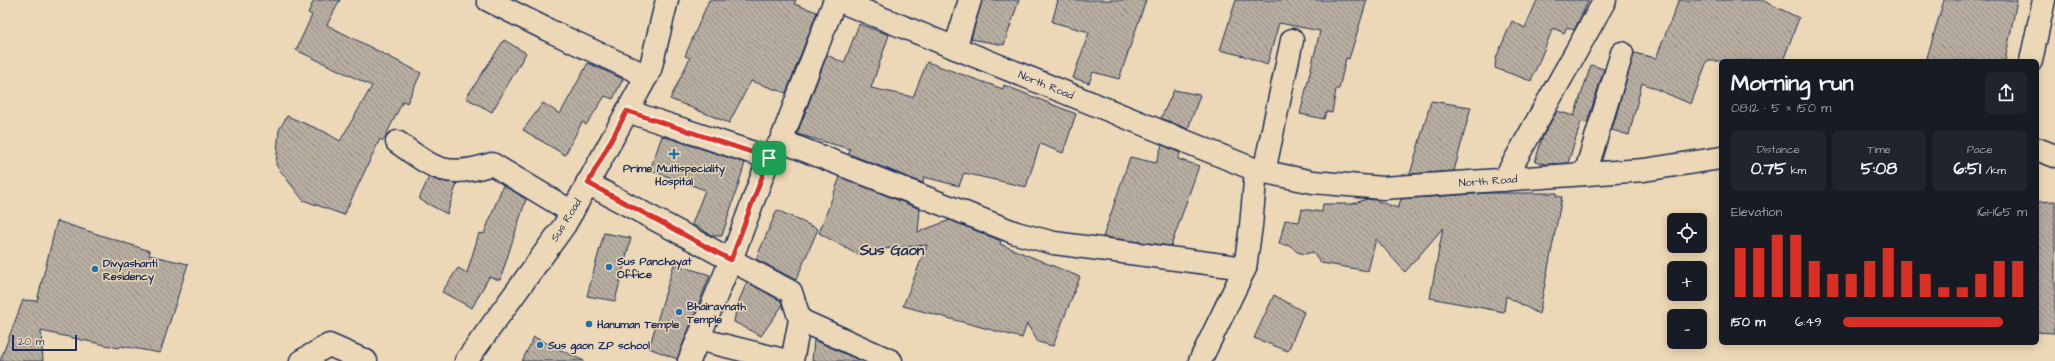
<!DOCTYPE html>
<meta charset="utf-8">
<style>
:root{--surface:#171b24;--page:#20242c;--text:#f1f3f6;--muted:#9ea1a6;--accent:#d93025}
body{margin:0;font-family:"Architects Daughter",sans-serif;background:var(--page);color:var(--text);height:100vh;display:flex;flex-direction:column;font-size:15px;white-space:nowrap}
*{box-sizing:border-box;margin:0}
p{font-size:13px;color:var(--muted)}
.icon{flex:none;width:22px;height:22px;fill:none;stroke:currentColor;stroke-width:2;stroke-linecap:round;stroke-linejoin:round}
.map{position:relative;flex:1;overflow:hidden}
.drawer{position:absolute;left:1719px;top:59px;width:320px;height:286px;display:flex;flex-direction:column;background:var(--surface);border-radius:6px;box-shadow:0 2px 10px #0003}
.drawer>*{flex:none}
.controls{position:absolute;left:1667px;top:213px;display:grid;gap:8px}
.controls a{display:grid;place-items:center;width:40px;height:40px;border-radius:6px;background:var(--surface);box-shadow:0 2px 10px #0003;font-size:20px}
.scale{position:absolute;left:12px;bottom:10px;width:65px;box-sizing:border-box;padding-left:4px;border:2px solid #1b2f5e;border-top:0;font-size:11px;line-height:14px;white-space:nowrap;color:#1b2f5e;-webkit-text-stroke:3px #ecd8b6;paint-order:stroke}
.pin{position:absolute;display:grid;place-items:center;width:34px;height:34px;color:#fff;margin:-17px;border-radius:8px;box-shadow:0 2px 6px #0006}
.round{display:grid;place-items:center;flex:none;width:42px;height:42px;border-radius:6px;background:var(--page)}
.headline{display:flex;align-items:center;justify-content:space-between;height:68px;padding:0 12px}
h1{font-size:22px;font-weight:700;line-height:30px}
.metrics{display:grid;grid-template-columns:repeat(3,1fr);gap:6px;height:68px;padding:4px 12px}
.metrics div{display:grid;align-content:center;border-radius:6px;background:var(--page);text-align:center}
.metrics b{font-size:17px;font-weight:700}
.metrics small{font-size:11px;font-weight:400}
.metrics p{font-size:11px}
.chart{height:112px;padding:8px 12px}
.chart p{display:flex;justify-content:space-between}
.chart svg{width:100%;height:72px;margin-top:4px;stroke:var(--accent);stroke-width:6}
ul{padding:0 12px;list-style:none;font-size:13px}
li{display:grid;grid-template-columns:64px 48px 1fr;align-items:center;height:30px}
li i{height:10px;border-radius:5px;background:var(--accent)}
.map>svg:first-child{display:block}
</style>
<div class="map">
<svg width="2055" height="361" viewBox="0 0 2055 361">
<defs>
<pattern id="building-back-hatch" width="6" height="6" patternUnits="userSpaceOnUse"><rect width="6" height="6" fill="#b8aea0"/><path d="M-1 5l2 2M0 0l6 6M5-1l2 2" fill="none" stroke="#958e86"/></pattern>
</defs>
<rect width="100%" height="100%" fill="#ecd8b6"/>
<filter id="ink" filterUnits="userSpaceOnUse"><feTurbulence type="fractalNoise" baseFrequency=".025" numOctaves="2"/><feDisplacementMap in="SourceGraphic" scale="8" xChannelSelector="R" yChannelSelector="G"/><feConvolveMatrix kernelMatrix="1 2 1 2 8 2 1 2 1" color-interpolation-filters="sRGB"/></filter>
<g filter="url(#ink)">
<g fill="url(#building-back-hatch)" stroke="#1b2f5e">
<path d="M314,0H340L327,25L421,73L407,103L403,101L383,141L380,139L344,215L303,200L276,165L279,130L287,116L325,132L340,141L372,86L296,50L312,15L308,13Z"/>
<path d="M709,0H796L794,4L817,12L786,93L751,81L729,123L670,99L690,58L685,56Z"/>
<path d="M982,0H1019L1004,45L971,39Z"/>
<path d="M1058,0H1146L1119,79L1093,72L1089,83L1073,78L1089,32L1052,22Z"/>
<path d="M1236,0H1367L1349,59L1346,58L1339,89H1336L1332,113L1326,112L1324,119L1300,114L1320,31L1279,23L1267,65L1244,56L1220,50Z"/>
<path d="M1537,0H1589L1574,30L1567,27L1564,33L1553,28L1531,81L1495,68L1496,58L1512,21L1525,28Z"/>
<path d="M1679,0H1762L1799,18L1783,61H1707L1691,104L1642,83L1629,135L1612,130L1634,53L1656,58Z"/>
<path d="M1944,0H2017L2005,61H1926Z"/>
<path d="M859,24L889,35L871,88L913,97L927,62L1003,89L1004,85L1076,114L1063,153L1040,144L1026,187L964,173L959,186L924,177L923,183L849,154L850,149L797,134L827,55L844,63Z"/>
<path d="M504,40L526,53L492,112L466,98Z"/>
<path d="M588,63L623,79L613,99L605,96L586,125L582,122L565,155L523,130L543,103L560,114Z"/>
<path d="M1591,65L1604,69L1587,123L1581,122L1568,163L1545,164L1535,162L1542,138L1557,111L1574,116Z"/>
<path d="M1174,90L1200,95L1188,129L1161,118Z"/>
<path d="M1431,101L1471,107L1454,171L1410,174Z"/>
<path d="M662,136L745,163L722,236H713L692,224L705,190L650,170Z"/>
<path d="M1162,145L1180,153L1178,159L1199,166L1171,246L1103,237L1130,157L1156,163Z"/>
<path d="M429,177L439,181L457,183L447,214L419,199Z"/>
<path d="M840,177L920,209L918,232L950,220L1001,241L1000,244L1080,277L1053,346L1038,342L1027,324L1022,338L903,306L927,245L859,251L858,255L819,233Z"/>
<path d="M503,185L526,199L500,280L489,277L472,308L442,292L458,268L467,273L479,233L484,234Z"/>
<path d="M1488,193H1557L1556,196L1562,197L1539,314L1506,296L1504,312L1430,298L1443,228L1405,272L1376,239L1368,271L1321,263L1313,252L1305,254L1297,252L1291,246L1279,244L1285,220L1299,222L1302,209L1322,212L1323,204H1352L1367,199L1375,200L1398,208L1401,199Z"/>
<path d="M2055,201V328L2054,327V333L2037,332V202Z"/>
<path d="M777,210L818,229L796,280L756,259Z"/>
<path d="M57,221L150,251L149,255L188,264L160,353L121,346L119,348L41,331L43,361H0L23,300L37,301Z"/>
<path d="M604,233L631,238L615,301L587,296Z"/>
<path d="M674,264L710,275L677,359L649,348Z"/>
<path d="M747,282L781,301L782,306L761,336L734,322L737,305Z"/>
<path d="M1274,295L1304,312L1288,351L1254,338Z"/>
<path d="M534,337L584,361H522Z"/>
<path d="M814,340L861,361H812Z"/>
</g>
<g fill="none" stroke-linecap="round" stroke-linejoin="round">
<defs>
<g id="minor">
<path d="M488,0L548,30L647,76"/>
<path d="M837,0L1256,170L1313,182L1383,188L1644,170L1721,158"/>
<path d="M955,48L970,0"/>
<path d="M2031,61L2044,0"/>
<path d="M627,111L769,158L781,141L835,0"/>
<path d="M781,141L1016,233L1054,243L1245,268"/>
<path d="M397,142C435,169 445,179 492,164L572,212"/>
<path d="M2037,149L2055,156"/>
<path d="M1264,172L1292,40"/>
<path d="M1585,174L1622,53"/>
<path d="M1504,180L1605,0"/>
<path d="M587,183L791,292L800,320L792,361"/>
<path d="M800,320L891,361"/>
<path d="M698,339L787,361"/>
<path d="M301,361L329,345L366,361"/>
<path d="M689,361L731,260L769,158"/>
<path d="M1200,361L1245,268L1251,226L1256,170"/>
</g>
<path id="major" d="M466,361L564,226L572,212L650,70L667,0"/>
</defs>
<use href="#minor" stroke="#1b2f5e" stroke-width="25"/>
<use href="#major" stroke="#1b2f5e" stroke-width="25"/>
<use href="#minor" stroke="#ecd8b6" stroke-width="22"/>
<use href="#major" stroke="#ecd8b6" stroke-width="22"/>
</g>
</g>
<g fill="none" stroke-linecap="round" stroke-linejoin="round" filter="url(#ink)">
<defs>
<path id="route" d="M627,111L769,158L731,260L588,183Z"/>
</defs>
<use href="#route" stroke="#fff" stroke-width="8"/>
<use href="#route" stroke="#d93025" stroke-width="5"/>
</g>
<g fill="#1f6fb2" stroke="#ecd8b6" stroke-width="1.5">
<path d="M672 148h4v4h4v4h-4v4h-4v-4h-4v-4h4z"/>
<circle cx="609" cy="267" r="4"/>
<circle cx="95" cy="269" r="4"/>
<circle cx="679" cy="312" r="4"/>
<circle cx="589" cy="324" r="4"/>
<circle cx="540" cy="345" r="4"/>
</g>
<g text-anchor="middle" dominant-baseline="central" stroke-width="3" stroke-linejoin="round" paint-order="stroke">
<g font-size="11" fill="#1b2f5e" stroke="#ecd8b6">
<text transform="translate(1046 85) rotate(22)">North Road</text>
<text transform="translate(1488 181) rotate(-4)">North Road</text>
<text transform="translate(566 220) rotate(-58)">Sus Road</text>
</g>
<g font-size="11" font-weight="bold" fill="#1b2f5e" stroke="#ecd8b6" text-anchor="start">
<text x="674" y="168" text-anchor="middle">Prime Multispeciality<tspan x="674" dy="13">Hospital</tspan></text>
<text x="617" y="261">Sus Panchayat<tspan x="617" dy="13">Office</tspan></text>
<text x="103" y="263">Divyashanti<tspan x="103" dy="13">Residency</tspan></text>
<text x="687" y="306">Bhairavnath<tspan x="687" dy="13">Temple</tspan></text>
<text x="597" y="324">Hanuman Temple</text>
<text x="548" y="345">Sus gaon ZP school</text>
</g>
<g font-size="15" font-weight="bold" fill="#1b2f5e" stroke="#ecd8b6">
<text x="892" y="250">Sus Gaon</text>
</g>
</g>
</svg>
<div class="controls">
<a><svg class="icon" aria-label="locate" viewBox="0 0 24 24"><circle cx="12" cy="12" r="6"/><path d="M12 2v4M12 18v4M2 12h4M18 12h4"/></svg></a>
<a>+</a>
<a>−</a>
</div>
<div class="scale">20 m</div>
<div class="pin" style="left:769px;top:158px;background:#1e9e55"><svg class="icon" aria-label="arrive" viewBox="0 0 24 24"><path d="M6 21V4h12l-3 4 3 4H6"/></svg></div>
<section class="drawer">
<div class="headline"><div><h1>Morning run</h1><p>08:12 · 5 × 150 m</p></div><a class="round"><svg class="icon" aria-label="share" viewBox="0 0 24 24"><path d="M12 15V3M7 8l5-5 5 5M5 13v7h14v-7"/></svg></a></div>
<div class="metrics">
<div><p>Distance</p><b>0.75<small> km</small></b></div>
<div><p>Time</p><b>5:08</b></div>
<div><p>Pace</p><b>6:51<small> /km</small></b></div>
</div>
<div class="chart"><p><span>Elevation</span>161–165 m</p>
<svg viewBox="0 0 160 44" preserveAspectRatio="none"><path d="M5 44V14M15 44V14M25 44V6M35 44V6M45 44V22M55 44V30M65 44V30M75 44V22M85 44V14M95 44V22M105 44V30M115 44V38M125 44V38M135 44V30M145 44V22M155 44V22"/></svg>
</div>
<ul>
<li><b>150 m</b>6:49<i style="width:87%"></i></li>
</ul>
</section>
</div>
